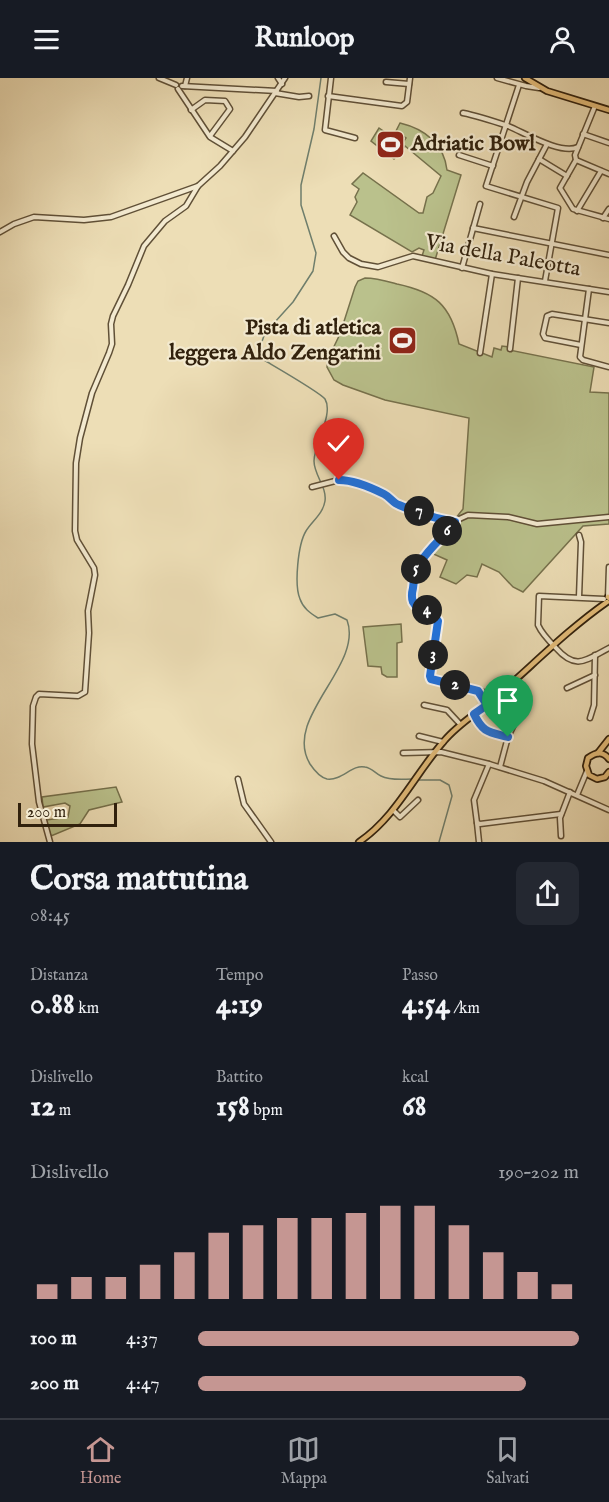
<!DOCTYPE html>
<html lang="it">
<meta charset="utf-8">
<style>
:root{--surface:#171b24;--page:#242831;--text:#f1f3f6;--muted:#9ea1a6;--line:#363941;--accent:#c59692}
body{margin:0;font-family:"IM FELL English",serif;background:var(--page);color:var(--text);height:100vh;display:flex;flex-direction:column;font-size:22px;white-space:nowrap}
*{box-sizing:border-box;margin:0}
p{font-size:20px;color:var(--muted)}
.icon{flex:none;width:33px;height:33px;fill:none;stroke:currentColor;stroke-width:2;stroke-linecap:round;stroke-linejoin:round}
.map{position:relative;height:764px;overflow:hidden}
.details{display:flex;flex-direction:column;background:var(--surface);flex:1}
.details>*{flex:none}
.scale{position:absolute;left:18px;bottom:15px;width:99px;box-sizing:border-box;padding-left:6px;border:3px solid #31210d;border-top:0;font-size:16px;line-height:21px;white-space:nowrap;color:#31210d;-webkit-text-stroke:4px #f3ead0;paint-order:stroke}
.pin{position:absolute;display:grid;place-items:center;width:51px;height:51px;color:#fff;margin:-62px -26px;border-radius:50% 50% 50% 0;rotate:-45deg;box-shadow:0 0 6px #0007}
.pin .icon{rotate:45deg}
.km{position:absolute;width:30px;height:30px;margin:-15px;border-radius:50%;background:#222;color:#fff;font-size:16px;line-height:30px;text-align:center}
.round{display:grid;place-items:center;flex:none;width:63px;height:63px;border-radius:12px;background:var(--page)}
.summary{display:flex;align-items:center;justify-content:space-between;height:102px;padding:0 30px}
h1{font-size:33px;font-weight:700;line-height:45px}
.metrics{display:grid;grid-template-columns:repeat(3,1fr);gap:9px;height:102px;padding:6px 30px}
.metrics div{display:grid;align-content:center}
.metrics b{font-size:30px;font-weight:700}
.metrics small{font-size:16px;font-weight:400}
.metrics p{font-size:16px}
.chart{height:168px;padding:12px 30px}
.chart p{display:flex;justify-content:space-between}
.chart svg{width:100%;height:108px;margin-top:6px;stroke:var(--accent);stroke-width:6}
ul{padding:0 30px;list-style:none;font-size:20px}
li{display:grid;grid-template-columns:96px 72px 1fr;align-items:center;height:45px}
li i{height:15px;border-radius:8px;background:var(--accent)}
header{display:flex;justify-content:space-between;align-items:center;height:78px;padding:0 30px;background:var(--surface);font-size:27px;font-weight:700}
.dock{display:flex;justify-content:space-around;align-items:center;height:84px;border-top:2px solid var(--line);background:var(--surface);font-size:16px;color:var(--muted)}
.dock a{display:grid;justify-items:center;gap:3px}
.dock .active{color:var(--accent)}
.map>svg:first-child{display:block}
</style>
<header><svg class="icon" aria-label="menu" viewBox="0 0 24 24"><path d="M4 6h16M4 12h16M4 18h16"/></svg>Runloop<svg class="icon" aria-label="person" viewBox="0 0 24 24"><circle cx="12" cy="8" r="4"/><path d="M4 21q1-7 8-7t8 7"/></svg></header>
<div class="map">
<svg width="609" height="764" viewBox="0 0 609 764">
<rect width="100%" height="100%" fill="#eddeb6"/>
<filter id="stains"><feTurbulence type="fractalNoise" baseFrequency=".00333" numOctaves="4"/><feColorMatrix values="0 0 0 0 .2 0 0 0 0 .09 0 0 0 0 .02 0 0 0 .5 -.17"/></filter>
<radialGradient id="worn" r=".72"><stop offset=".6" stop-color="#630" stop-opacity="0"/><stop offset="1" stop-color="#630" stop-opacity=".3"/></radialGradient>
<g fill="#bac18c" stroke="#76714c" stroke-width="1.5">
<path d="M400,45C425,51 444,66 447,92L461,97L435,182L422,178L424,172L419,170L412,174L350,137L357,124L355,119L359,111L352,106L363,95L419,135H423L427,119L433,115L441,98L405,68L394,81L371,63L379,50L402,66L406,60L396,53Z"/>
<path d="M365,200C376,200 386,203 397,206C435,214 451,227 459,266L492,279L494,270L501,272L502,268L509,269V272L594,289L590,314L609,315V446L583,448L523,514L513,509L499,494L482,486L477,499L467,497L456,506L440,499L447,482L429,474L463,431L469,340L385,322L343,307L334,302L327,289L328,281L340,256L355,209L358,203Z"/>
<path d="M401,546L402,564L397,565V599H387L382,596L381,589L368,588L363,549Z"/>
<path d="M116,709L122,724L89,732L80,746L51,758L46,742L68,739L70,728L65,725L43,729L42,719Z"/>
</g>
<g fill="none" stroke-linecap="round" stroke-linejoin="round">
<g stroke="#6f7e6c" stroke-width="1.5">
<path d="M321,0L314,51L301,107V127L316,175L313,193L293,224L265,255L260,269L264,282C274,288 321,315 325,321C334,336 314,366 314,383C314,397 327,409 325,423C323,436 312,443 306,453C298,466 294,507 300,521C303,530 310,535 318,540L335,536L347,542C364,588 282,640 310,686C314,692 319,699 327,701C342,703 352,686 365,689C372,690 375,695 381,698C391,703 403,701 413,701"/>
<path d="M418,702H440L449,707L452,718L439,764"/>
</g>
<defs>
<g id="minor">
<path d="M159,0L176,7"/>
<path d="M278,0L282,6"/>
<path d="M331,0L325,52L355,60"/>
<path d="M497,0L526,8L539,10"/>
<path d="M386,4L409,6"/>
<path d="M519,7L486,108L558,130L545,203"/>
<path d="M182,8L277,13"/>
<path d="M185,8L187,0"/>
<path d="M178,11L210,59L233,73"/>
<path d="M275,15L299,19L309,18"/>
<path d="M328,18L402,28L407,24L410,0"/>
<path d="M595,28L575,77L576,82L560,110L573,131L609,141"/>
<path d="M191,32L205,22L225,23L230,31L210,58"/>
<path d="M463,35C478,38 493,43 508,48C525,55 561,77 578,69"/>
<path d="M583,56L609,65"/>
<path d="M459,77L493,88"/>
<path d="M539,81L567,98"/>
<path d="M576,82L609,96"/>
<path d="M577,133L601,93"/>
<path d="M514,139L527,104L547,66"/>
<path d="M603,140L609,131"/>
<path d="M473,150L609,177"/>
<path d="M0,154L14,146L34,139L84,142L111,139L198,108L220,88L245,59L285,0"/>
<path d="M334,158L343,174L349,180L361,186L378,189L413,178L492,196L609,214"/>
<path d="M462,190L480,126"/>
<path d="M589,211L580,279L583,282L609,289"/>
<path d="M581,267L545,260L543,256L547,238L552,236L609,245"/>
<path d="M510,271L518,200"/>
<path d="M480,275L492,196"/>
<path d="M312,409L339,402H348L385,417L398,427L442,442L455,443L468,437L508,439L537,446L609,439"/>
<path d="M455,443C438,467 416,478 413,510C412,514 411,519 413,524C418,534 431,530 438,543L430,598L431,601L487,615L495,620"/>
<path d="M579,519L581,464L579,457"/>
<path d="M608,519L609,489"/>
<path d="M604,521L539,518L538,547C542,556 549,563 556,570C576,593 586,582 609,570"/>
<path d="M567,610L595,597"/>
<path d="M478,613L487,627"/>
<path d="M424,627L447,632L460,646"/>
<path d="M474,636L483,651L508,659"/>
<path d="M590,640L594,627L595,577"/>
<path d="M419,658L443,664"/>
<path d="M403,675L441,674L489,686L544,703L609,732"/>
<path d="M489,686L474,722L477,745L480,746L561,736"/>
<path d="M500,689L508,659L522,630"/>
<path d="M238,701L244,726L271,764"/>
<path d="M577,717L587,693"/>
<path d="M393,732L400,739L418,722"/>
<path d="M477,745L479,764"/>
<path d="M561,758L560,740L570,714"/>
<path d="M50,764L39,724L32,666L33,628L36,619L39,616L78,618L85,614L89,555L88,533L95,497L94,490L77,462L75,453L76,385L80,360L92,315L109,275L112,266L111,246L113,238L128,207L144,168L165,143L186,128L198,108"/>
</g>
<g id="major">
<path d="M525,0L547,13L609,32"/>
<path d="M608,519L609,520"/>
<path d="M598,675L609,661"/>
<path d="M609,681C603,673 596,674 588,680L586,688L589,697L597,701L605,699L609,694"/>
<path d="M359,764C396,739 415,696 444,663C459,645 479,634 496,619C533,587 567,552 607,524"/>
</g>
</defs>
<use href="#minor" stroke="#605037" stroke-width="7"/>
<use href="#major" stroke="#31210d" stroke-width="8"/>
<use href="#minor" stroke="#f3ead0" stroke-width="4"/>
<use href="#major" stroke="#e6bf7b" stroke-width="4.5"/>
</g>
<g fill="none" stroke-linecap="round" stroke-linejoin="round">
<defs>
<path id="route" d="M339,402C354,402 370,409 384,416C390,419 393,425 399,427C415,434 438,441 455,444C438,467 415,478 413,510C412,514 411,519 413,524C418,534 431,531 438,543L430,598L431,601L478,613L487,627L474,636C483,655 489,654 508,659"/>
</defs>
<use href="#route" stroke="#fff" stroke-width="12"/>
<use href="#route" stroke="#1a73e8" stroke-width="8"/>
</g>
<defs>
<symbol id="stadium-square" viewBox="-11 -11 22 22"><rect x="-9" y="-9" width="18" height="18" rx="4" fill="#8f2418" stroke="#f3ead0"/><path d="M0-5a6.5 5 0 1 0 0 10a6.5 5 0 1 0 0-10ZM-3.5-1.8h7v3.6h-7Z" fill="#fff"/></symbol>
</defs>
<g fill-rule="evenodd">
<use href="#stadium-square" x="374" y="50" width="33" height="33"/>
<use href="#stadium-square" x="386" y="246" width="33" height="33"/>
</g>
<g text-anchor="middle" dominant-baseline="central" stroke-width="4.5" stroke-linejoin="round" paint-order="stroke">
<g font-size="22" font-weight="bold" fill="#31210d" stroke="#f3ead0" text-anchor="start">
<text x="411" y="66">Adriatic Bowl</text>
<text x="381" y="250" text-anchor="end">Pista di atletica<tspan x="381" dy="25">leggera Aldo Zengarini</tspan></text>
</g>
<g font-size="22" fill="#31210d" stroke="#f3ead0">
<text transform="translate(503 178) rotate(10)">Via della Paleotta</text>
</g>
</g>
<rect width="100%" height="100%" filter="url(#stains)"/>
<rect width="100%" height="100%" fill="url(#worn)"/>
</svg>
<div class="scale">200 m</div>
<div class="pin" style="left:508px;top:659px;background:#1e9e55"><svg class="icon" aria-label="arrive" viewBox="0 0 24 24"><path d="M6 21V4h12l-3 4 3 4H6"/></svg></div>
<div class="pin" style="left:339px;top:402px;background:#d93025"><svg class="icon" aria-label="check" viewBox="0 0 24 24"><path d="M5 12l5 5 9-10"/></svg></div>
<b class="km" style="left:455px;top:607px">2</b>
<b class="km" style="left:433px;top:577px">3</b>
<b class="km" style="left:427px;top:532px">4</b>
<b class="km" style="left:416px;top:491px">5</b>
<b class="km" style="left:447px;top:453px">6</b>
<b class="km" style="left:419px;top:433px">7</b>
</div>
<section class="details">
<div class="summary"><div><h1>Corsa mattutina</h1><p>08:45</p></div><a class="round"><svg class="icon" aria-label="share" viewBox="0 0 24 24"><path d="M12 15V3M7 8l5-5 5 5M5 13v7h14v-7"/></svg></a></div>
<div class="metrics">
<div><p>Distanza</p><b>0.88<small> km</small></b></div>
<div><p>Tempo</p><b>4:19</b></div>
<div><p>Passo</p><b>4:54<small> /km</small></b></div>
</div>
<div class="metrics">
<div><p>Dislivello</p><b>12<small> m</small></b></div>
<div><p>Battito</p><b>158<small> bpm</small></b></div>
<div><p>kcal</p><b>68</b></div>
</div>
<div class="chart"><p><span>Dislivello</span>190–202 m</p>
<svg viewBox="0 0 160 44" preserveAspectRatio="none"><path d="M5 44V38M15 44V35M25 44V35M35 44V30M45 44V25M55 44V17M65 44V14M75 44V11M85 44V11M95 44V9M105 44V6M115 44V6M125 44V14M135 44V25M145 44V33M155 44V38"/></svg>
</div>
<ul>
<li><b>100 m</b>4:37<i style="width:100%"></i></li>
<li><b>200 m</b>4:47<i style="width:86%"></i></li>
</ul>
</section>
<nav class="dock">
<a class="active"><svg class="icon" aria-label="home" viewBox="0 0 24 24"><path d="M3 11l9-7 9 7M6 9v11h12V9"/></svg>Home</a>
<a><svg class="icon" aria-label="map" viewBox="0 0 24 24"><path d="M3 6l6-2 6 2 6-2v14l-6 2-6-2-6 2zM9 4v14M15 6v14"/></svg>Mappa</a>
<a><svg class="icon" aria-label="saved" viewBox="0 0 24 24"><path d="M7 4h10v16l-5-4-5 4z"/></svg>Salvati</a>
</nav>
